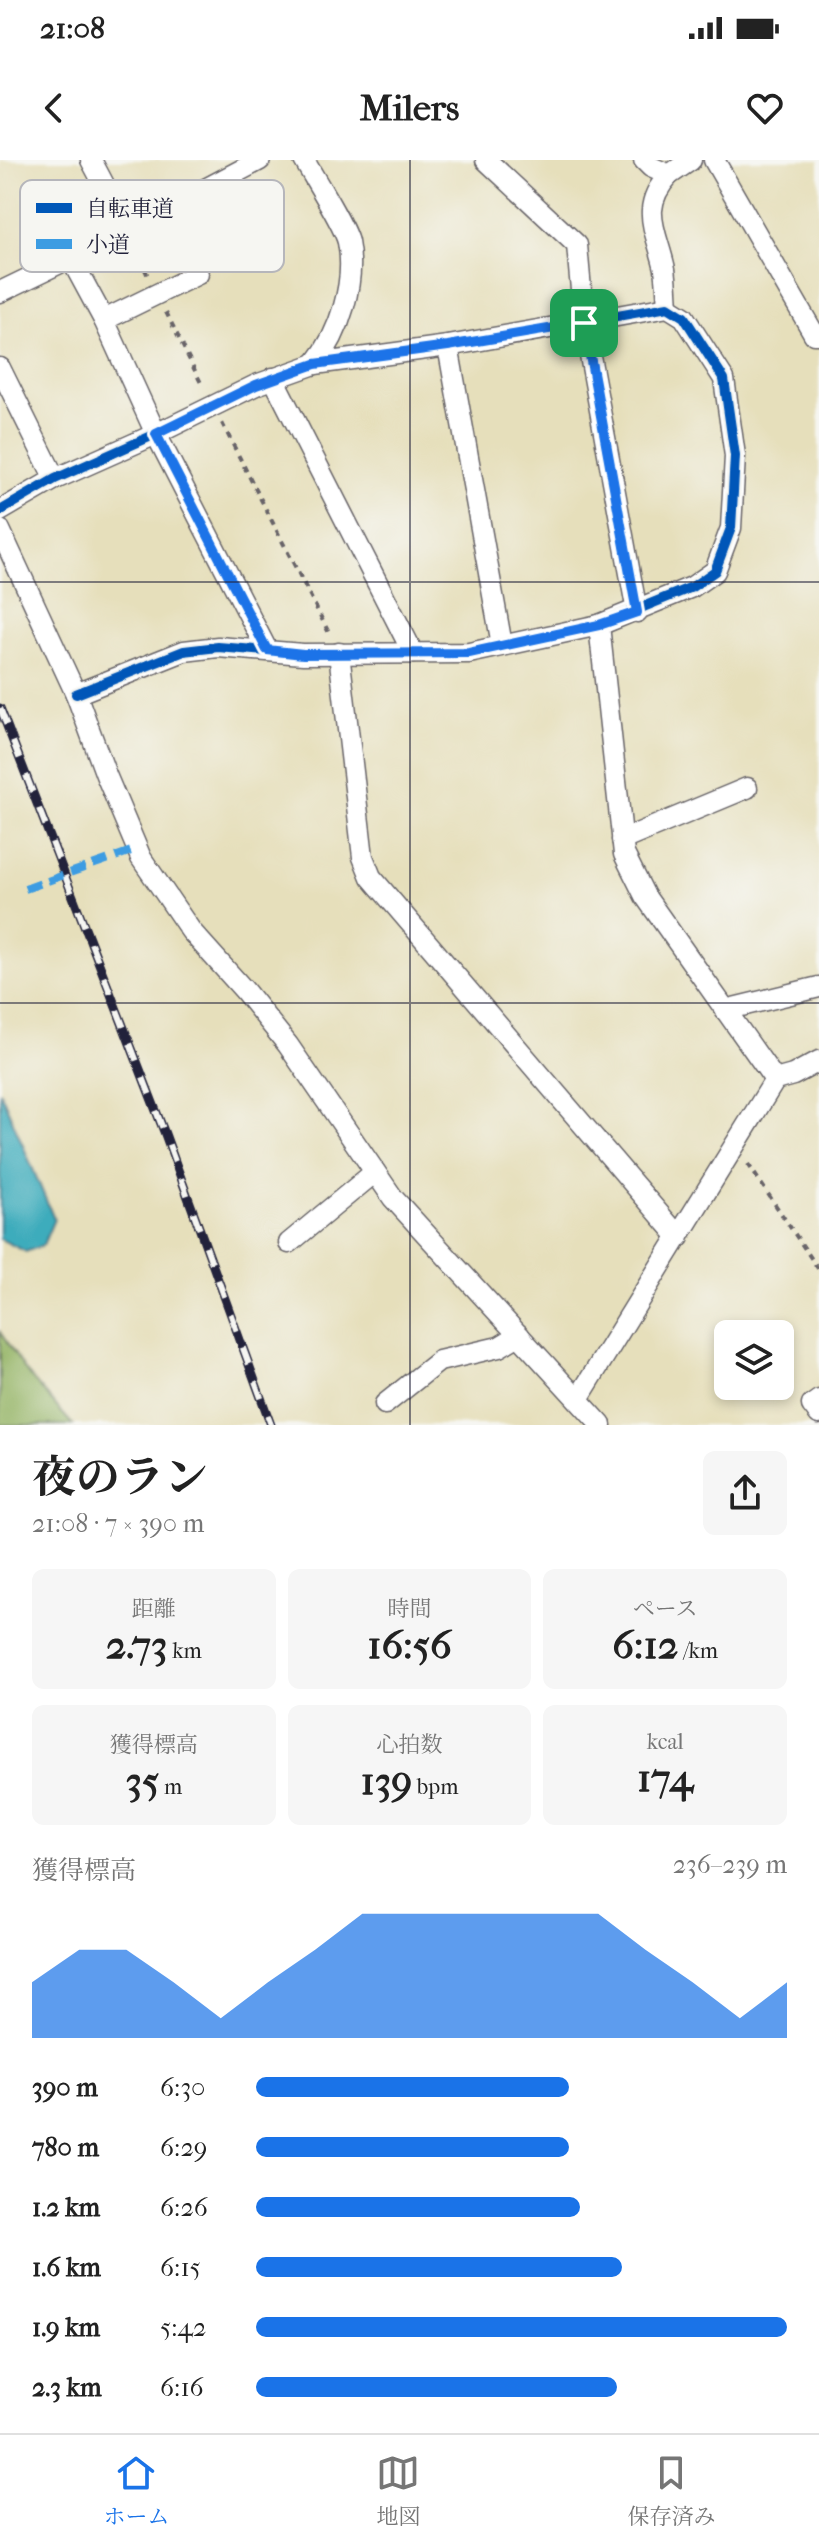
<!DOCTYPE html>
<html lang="ja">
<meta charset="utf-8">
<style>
:root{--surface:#fff;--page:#f6f6f6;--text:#222;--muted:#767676;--line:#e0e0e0;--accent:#1a73e8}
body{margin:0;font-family:"IM FELL French Canon","Noto Serif JP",serif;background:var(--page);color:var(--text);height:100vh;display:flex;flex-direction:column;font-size:30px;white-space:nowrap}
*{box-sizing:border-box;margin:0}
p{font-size:26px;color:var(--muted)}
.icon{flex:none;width:44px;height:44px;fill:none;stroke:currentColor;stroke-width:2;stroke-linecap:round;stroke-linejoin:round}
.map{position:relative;height:1265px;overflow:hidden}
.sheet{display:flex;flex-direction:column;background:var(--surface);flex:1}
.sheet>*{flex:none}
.buttons{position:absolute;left:714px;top:1160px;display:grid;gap:16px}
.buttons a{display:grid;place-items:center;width:80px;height:80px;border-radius:12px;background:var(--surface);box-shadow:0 4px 12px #0003;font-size:40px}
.pin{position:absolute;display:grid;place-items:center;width:68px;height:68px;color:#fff;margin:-34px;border-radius:16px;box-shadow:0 4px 12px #0006}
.round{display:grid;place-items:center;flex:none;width:84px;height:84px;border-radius:12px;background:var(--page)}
.overview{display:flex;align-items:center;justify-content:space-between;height:136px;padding:0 32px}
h1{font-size:44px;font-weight:700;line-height:60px}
.stats{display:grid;grid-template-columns:repeat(3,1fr);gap:12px;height:136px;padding:8px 32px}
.stats div{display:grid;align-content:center;border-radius:12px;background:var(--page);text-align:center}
.stats b{font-size:40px;font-weight:700}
.stats small{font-size:22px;font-weight:400}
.stats p{font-size:22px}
.chart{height:224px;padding:16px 32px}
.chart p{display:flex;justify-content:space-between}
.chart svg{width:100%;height:144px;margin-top:8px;fill:var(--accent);opacity:.7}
ul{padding:0 32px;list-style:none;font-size:26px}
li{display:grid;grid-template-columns:128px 96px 1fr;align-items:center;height:60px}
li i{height:20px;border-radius:10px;background:var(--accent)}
.status{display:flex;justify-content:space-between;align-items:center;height:56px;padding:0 40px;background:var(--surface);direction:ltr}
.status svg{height:22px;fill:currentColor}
header{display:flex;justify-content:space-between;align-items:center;height:104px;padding:0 32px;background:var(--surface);font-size:36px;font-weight:700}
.tabs{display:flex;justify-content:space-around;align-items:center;height:112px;border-top:2px solid var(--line);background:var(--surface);font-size:22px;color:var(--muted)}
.tabs a{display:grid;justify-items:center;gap:4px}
.tabs .current{color:var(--accent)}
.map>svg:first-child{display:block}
</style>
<div class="status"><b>21:08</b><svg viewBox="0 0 49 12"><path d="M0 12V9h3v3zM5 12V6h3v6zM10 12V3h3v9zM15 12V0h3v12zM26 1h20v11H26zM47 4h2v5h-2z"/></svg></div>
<header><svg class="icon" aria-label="back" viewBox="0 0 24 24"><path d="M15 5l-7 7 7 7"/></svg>Milers<svg class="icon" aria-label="heart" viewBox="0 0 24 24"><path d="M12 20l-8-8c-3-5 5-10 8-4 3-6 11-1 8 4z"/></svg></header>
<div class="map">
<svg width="819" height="1265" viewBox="0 0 819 1265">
<rect width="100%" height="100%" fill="#f6f6f2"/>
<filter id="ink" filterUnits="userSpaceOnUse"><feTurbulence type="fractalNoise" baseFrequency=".0125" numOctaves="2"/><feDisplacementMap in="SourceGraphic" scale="16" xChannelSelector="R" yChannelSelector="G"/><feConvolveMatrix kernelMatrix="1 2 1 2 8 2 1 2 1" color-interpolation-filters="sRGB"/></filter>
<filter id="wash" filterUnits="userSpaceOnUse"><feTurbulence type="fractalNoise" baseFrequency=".006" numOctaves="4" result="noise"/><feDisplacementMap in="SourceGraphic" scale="32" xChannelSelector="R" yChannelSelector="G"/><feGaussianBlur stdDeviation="1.8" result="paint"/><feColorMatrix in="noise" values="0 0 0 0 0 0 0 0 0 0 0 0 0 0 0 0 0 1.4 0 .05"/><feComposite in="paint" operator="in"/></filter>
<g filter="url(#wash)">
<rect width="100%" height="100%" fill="#e6dfbb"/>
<path fill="#96b568" stroke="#5c6c52" stroke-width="2" d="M0,1172L27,1213L73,1265H0Z"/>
<path fill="#3eacbc" stroke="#30677c" stroke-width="2" d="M0,931L54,1059L43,1085L26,1092L0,1079Z"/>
</g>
<g filter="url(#ink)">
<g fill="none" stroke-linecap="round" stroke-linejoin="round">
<defs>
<g id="street">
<path d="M91,0L128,70"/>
<path d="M304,0C314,18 344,65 348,82C356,122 340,173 315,204"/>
<path d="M486,0L577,85L584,163L637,452"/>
<path d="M644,0L651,7L669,15C638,49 657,71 665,109C667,121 667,134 668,147"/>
<path d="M714,0L814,174H819"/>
<path d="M669,15L691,0"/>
<path d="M70,97L104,160L156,274L267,490"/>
<path d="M0,132L128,70L260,0"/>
<path d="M104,160L198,114"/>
<path d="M448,186L502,485"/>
<path d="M0,208L55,319"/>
<path d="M273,218L413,493"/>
<path d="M0,351L55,319L156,274L256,225L315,204L448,186L668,147L684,157L724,219L735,296L731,368L715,411L692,427L599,465L469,493L303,494L218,487L184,491L76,534"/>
<path d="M0,370L76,534L106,615L141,698L191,771L244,830L288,885L393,1038L601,1265"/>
<path d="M599,465L624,694L645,736L775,920"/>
<path d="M339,493L363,697L371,717L679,1077"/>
<path d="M622,680L747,628"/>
<path d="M725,850L819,827"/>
<path d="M289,1083L375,1012"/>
<path d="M578,1239L775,920L793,915L819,901"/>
<path d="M819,1240L812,1245L819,1254"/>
<path d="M385,1244L439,1201L499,1187L519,1175"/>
</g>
</defs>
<use href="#street" stroke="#676468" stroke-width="23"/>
<g stroke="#676468" stroke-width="4" stroke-dasharray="6 6" stroke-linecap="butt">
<path d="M135,87L148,116"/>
<path d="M166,152L203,227"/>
<path d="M222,263L329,473"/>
<path d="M748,1004L819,1110"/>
</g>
<use href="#street" stroke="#fff" stroke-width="20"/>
<defs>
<path id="rail" d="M0,548L165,974L271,1265"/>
</defs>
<use href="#rail" stroke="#22223b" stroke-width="9"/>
<use href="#rail" stroke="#f6f6f2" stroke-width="6" stroke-dasharray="18" stroke-linecap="butt"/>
<path stroke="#3c9ce2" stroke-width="8" stroke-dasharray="16 8" stroke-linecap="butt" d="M25,729L137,689"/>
<defs>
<path id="cycleway" d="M0,351L55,319L156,274L256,225L315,204L448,186L668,147L684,157L724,219L735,296L731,368L715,411L692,427L599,465L469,493L303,494L218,487L184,491L76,534"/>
</defs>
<use href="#cycleway" stroke="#f6f6f2" stroke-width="15"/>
<use href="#cycleway" stroke="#0057b8" stroke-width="10"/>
</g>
</g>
<g fill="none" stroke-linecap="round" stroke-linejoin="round" filter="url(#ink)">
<defs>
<path id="route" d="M584,163L637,452L599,465L469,493L303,494L267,490L156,274L256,225L315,204L448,186Z"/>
</defs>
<use href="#route" stroke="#fff" stroke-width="16"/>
<use href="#route" stroke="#1a73e8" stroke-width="10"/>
</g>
<path fill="none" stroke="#22223b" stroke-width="2" stroke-opacity="0.55" d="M410,0V1265M0,422H819M0,843H819"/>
<rect x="20" y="20" width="264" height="92" rx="12" fill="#f6f6f2" stroke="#b6b6bb" stroke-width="2"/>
<rect x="36" y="43" width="36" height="10" fill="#0057b8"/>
<rect x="36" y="79" width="36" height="10" fill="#3c9ce2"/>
<g font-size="22" fill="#22223b">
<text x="86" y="56">自転車道</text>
<text x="86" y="92">小道</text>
</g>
</svg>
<div class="buttons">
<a><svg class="icon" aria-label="layers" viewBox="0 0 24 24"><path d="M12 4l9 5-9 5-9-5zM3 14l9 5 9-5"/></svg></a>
</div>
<div class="pin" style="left:584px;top:163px;background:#1e9e55"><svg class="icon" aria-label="arrive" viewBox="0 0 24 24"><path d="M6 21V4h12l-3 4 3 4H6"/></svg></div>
</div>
<section class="sheet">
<div class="overview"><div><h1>夜のラン</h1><p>21:08 · 7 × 390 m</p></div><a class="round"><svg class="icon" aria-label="share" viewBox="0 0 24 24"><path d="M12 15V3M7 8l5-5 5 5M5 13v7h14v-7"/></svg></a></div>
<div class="stats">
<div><p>距離</p><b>2.73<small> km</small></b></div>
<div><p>時間</p><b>16:56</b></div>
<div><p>ペース</p><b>6:12<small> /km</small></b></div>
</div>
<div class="stats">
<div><p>獲得標高</p><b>35<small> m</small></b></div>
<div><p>心拍数</p><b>139<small> bpm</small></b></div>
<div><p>kcal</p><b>174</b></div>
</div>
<div class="chart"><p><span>獲得標高</span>236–239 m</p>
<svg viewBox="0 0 160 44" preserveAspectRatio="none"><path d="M0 44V27L10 17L20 17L30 27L40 38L50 27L60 17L70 6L80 6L90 6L100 6L110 6L120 6L130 17L140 27L150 38L160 27V44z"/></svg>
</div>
<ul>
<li><b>390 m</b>6:30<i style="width:59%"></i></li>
<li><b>780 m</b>6:29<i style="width:59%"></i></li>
<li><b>1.2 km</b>6:26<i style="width:61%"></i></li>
<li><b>1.6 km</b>6:15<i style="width:69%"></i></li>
<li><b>1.9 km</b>5:42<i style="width:100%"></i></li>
<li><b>2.3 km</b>6:16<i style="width:68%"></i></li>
</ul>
</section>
<nav class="tabs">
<a class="current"><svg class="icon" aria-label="home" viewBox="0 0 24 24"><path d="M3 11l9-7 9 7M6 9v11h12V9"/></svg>ホーム</a>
<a><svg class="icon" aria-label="map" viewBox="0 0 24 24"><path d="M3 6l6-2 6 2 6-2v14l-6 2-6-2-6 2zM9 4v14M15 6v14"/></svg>地図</a>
<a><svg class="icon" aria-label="saved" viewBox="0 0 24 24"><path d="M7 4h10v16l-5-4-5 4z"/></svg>保存済み</a>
</nav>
